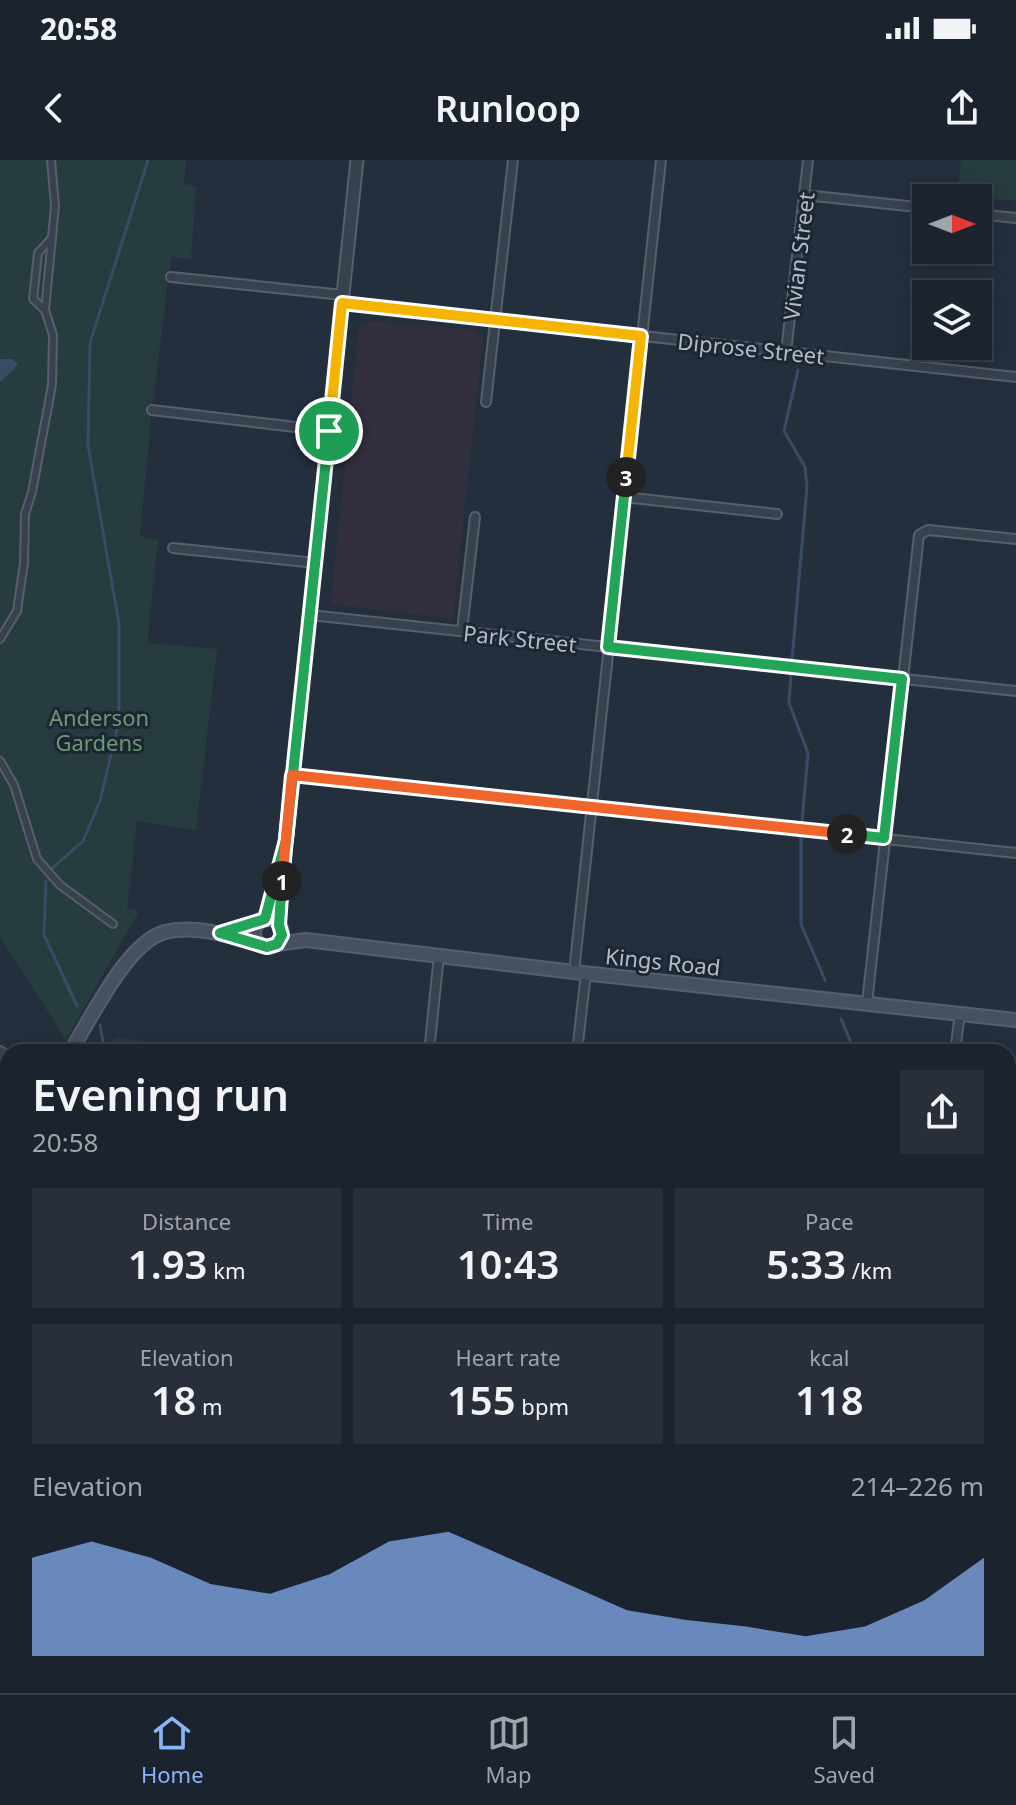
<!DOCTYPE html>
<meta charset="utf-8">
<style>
:root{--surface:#1b232e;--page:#282f3a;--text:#f1f3f6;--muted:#a0a4aa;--line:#39404a;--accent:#8ab4f8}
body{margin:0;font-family:"Noto Sans",sans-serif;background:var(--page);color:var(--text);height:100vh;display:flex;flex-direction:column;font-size:30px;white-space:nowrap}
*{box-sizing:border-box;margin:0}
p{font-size:26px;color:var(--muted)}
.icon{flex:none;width:44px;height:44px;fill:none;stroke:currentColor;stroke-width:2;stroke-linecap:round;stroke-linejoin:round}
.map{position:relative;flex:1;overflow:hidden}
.drawer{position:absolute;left:0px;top:884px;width:1016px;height:650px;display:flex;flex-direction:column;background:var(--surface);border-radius:24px 24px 0 0;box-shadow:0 4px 20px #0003,0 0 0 2px var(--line)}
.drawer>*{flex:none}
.needle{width:52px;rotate:90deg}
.controls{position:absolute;left:912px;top:24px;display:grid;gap:16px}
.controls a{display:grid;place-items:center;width:80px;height:80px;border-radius:0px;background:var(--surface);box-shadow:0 4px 20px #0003,0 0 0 2px var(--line);font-size:40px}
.pin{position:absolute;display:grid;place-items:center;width:68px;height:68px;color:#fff;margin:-34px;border:4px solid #fff;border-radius:50%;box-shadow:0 2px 8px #0007}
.km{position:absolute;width:40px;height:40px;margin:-20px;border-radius:50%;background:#222;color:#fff;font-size:22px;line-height:40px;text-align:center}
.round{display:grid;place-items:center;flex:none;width:84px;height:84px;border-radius:0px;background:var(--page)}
.head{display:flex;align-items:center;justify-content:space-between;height:136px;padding:0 32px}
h1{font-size:44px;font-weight:600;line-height:60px}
.figures{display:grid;grid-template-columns:repeat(3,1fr);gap:12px;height:136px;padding:8px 32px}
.figures div{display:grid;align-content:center;border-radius:0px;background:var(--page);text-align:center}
.figures b{font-size:40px;font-weight:600}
.figures small{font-size:22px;font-weight:400}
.figures p{font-size:22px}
.chart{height:224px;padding:16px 32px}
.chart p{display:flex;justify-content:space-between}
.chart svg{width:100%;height:144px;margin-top:8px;fill:var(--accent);opacity:.7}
.status{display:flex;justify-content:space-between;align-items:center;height:56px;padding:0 40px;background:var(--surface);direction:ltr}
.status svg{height:22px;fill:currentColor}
header{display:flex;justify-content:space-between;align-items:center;height:104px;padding:0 32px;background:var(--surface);font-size:36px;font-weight:600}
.dock{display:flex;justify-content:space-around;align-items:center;height:112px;border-top:2px solid var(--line);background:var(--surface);font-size:22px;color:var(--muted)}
.dock a{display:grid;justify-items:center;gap:4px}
.dock .active{color:var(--accent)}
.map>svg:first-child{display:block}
</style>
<div class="status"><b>20:58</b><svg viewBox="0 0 49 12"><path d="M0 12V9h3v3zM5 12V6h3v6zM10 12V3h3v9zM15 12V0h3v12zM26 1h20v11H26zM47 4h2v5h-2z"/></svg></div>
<header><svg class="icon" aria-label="back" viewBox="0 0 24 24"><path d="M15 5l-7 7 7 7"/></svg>Runloop<svg class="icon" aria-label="share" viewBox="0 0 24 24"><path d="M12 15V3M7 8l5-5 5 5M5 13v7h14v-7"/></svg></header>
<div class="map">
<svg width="1016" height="1533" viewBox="0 0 1016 1533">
<rect width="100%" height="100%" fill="#242f3e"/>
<path fill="#32303f" d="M371,161L477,170L483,178L453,459L333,444L331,442L359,166Z"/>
<g fill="#263c3f">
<path d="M0,0H186L184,24L196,26L191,99L171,97L151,258L140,376L158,380L147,483L217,489L196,670L137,661L127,749L139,751L66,880L0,777Z"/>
<path d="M961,0H1016V41L957,35Z"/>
<path d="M115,877L201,889V892H104Z"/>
<path d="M0,1265H8V1336L0,1329Z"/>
<path d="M373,1526H861L860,1533H392Z"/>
</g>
<path fill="#394c67" d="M0,199H13L18,205L0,222Z"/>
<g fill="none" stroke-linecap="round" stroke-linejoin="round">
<g stroke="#394c67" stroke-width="3">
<path d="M792,500L807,327L805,307L784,271L798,210"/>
<path d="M791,514L789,543L808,593L802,662"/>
<path d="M801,677V764L825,820"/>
<path d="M49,711L83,681L100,641L119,561V464L88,285L90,183L148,0"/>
<path d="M46,721L44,775L77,846"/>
<path d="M841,859L855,892"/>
<path d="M100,865L105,892"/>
<path d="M1008,962H1016"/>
<path d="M409,1526L427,1533"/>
</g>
<defs>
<g id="pedestrian">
<path d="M45,150L33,139L38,93L52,78"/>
<path d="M0,479L17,451L24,403L25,354L32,332L52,225L53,175L45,150L55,46L51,0"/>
<path d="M0,601L14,625L37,699L60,725L113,764"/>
</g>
<g id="minor">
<path d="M805,35L926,48"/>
<path d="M978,54L1016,58"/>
<path d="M171,117L343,135"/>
<path d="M342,143L1016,217"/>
<path d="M786,192L808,0"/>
<path d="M486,242L513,0"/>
<path d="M152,250L329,271"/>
<path d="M624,337L777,354"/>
<path d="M173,388L315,403"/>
<path d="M310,455L1016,531"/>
<path d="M462,471L475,357"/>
<path d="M292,615L1016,693"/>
<path d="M574,812L661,0"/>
<path d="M867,843L919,375L928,370L1016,379"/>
<path d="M0,891L8,896"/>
<path d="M429,892L439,795"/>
<path d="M577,892L586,813"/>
<path d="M955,892L960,853"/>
<path d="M1008,1042L1016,1043"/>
<path d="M0,1126L8,1125"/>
<path d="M1008,1375L1016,1376"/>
<path d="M1008,1524L1016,1451"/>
<path d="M887,1527L956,1533"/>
</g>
<g id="tertiary">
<path d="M265,759L277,712"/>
<path d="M279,765L286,680L357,0"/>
</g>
<g id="secondary">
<circle cx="268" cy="773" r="14"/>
<path d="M277,784L306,780L574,812L1016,860"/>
<path d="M70,892C91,859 127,782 165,772C197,764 233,777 263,786"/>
<path d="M0,1006L8,993"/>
</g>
<g id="primary">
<path d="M0,1424L8,1431"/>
<path d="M0,1450L8,1458"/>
<path d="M0,1520L8,1519"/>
<path d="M84,1526L91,1533"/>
<path d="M130,1526L147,1533"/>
<path d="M41,1533H74"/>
</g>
</defs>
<use href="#pedestrian" stroke="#565f6c" stroke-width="10"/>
<use href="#minor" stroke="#565f6c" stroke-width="12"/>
<use href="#tertiary" stroke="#565f6c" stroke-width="15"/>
<use href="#secondary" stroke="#565f6c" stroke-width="16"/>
<use href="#primary" stroke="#414a57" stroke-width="18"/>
<use href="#pedestrian" stroke="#38414e" stroke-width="6"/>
<use href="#minor" stroke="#38414e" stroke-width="8"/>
<use href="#tertiary" stroke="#38414e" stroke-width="11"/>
<use href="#secondary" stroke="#465061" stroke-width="12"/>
<use href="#primary" stroke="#56606e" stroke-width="14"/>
</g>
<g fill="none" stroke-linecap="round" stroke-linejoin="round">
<defs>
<path id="split-1" d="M282,721L279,765L282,775L277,784L267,787L220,773L265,759L286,680L329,271"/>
<path id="split-2" d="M282,721L292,615L847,674"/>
<path id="split-3" d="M626,317L608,487L902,519L884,678L847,674"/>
<path id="split-4" d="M329,271L342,143L641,176L626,317"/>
</defs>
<use href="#split-1" stroke="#fff" stroke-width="16"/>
<use href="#split-2" stroke="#fff" stroke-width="16"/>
<use href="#split-3" stroke="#fff" stroke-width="16"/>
<use href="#split-4" stroke="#fff" stroke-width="16"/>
<use href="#split-1" stroke="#22a559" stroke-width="10"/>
<use href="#split-2" stroke="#f0652b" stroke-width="10"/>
<use href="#split-3" stroke="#22a559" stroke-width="10"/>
<use href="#split-4" stroke="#f5b400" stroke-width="10"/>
</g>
<g text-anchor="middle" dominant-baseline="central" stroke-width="6" stroke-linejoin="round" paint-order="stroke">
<g font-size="22" fill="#b4bcc9" stroke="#1d2633">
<text transform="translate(798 96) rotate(-83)">Vivian Street</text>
<text transform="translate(751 188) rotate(6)">Diprose Street</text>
<text transform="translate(520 478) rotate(6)">Park Street</text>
<text transform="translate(663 801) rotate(6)">Kings Road</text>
</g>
<g font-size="22" fill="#6b9a76" stroke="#1d2633">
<text x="99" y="557">Anderson<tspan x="99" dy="25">Gardens</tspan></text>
</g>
</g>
</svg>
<div class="controls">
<a><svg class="needle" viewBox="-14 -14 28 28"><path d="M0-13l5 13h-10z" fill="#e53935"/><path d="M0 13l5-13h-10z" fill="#a0a4aa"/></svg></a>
<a><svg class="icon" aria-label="layers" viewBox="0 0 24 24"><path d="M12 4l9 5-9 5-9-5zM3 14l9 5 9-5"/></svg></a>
</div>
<div class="pin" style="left:329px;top:271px;background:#1e9e55"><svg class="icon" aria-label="arrive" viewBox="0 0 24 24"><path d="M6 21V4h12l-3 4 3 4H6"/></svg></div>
<b class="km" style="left:282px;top:721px">1</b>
<b class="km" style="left:847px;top:674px">2</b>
<b class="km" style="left:626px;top:317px">3</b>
<section class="drawer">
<div class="head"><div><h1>Evening run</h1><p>20:58</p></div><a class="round"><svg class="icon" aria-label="share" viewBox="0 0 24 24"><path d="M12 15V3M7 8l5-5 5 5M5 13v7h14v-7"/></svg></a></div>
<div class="figures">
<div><p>Distance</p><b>1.93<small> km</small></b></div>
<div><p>Time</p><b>10:43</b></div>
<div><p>Pace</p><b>5:33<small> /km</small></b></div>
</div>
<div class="figures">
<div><p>Elevation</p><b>18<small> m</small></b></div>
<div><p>Heart rate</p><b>155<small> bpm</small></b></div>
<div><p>kcal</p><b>118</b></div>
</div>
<div class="chart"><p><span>Elevation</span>214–226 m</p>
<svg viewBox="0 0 160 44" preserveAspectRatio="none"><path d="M0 44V14L10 9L20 14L30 22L40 25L50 19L60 9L70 6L80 14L90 22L100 30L110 33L120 35L130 38L140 35L150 27L160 14V44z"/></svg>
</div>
</section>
</div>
<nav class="dock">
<a class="active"><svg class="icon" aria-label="home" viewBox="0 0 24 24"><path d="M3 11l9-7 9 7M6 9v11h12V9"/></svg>Home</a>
<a><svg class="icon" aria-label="map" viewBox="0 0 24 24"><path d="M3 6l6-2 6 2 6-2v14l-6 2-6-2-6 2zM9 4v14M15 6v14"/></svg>Map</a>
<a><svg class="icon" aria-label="saved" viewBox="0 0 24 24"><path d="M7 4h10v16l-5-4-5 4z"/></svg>Saved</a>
</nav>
